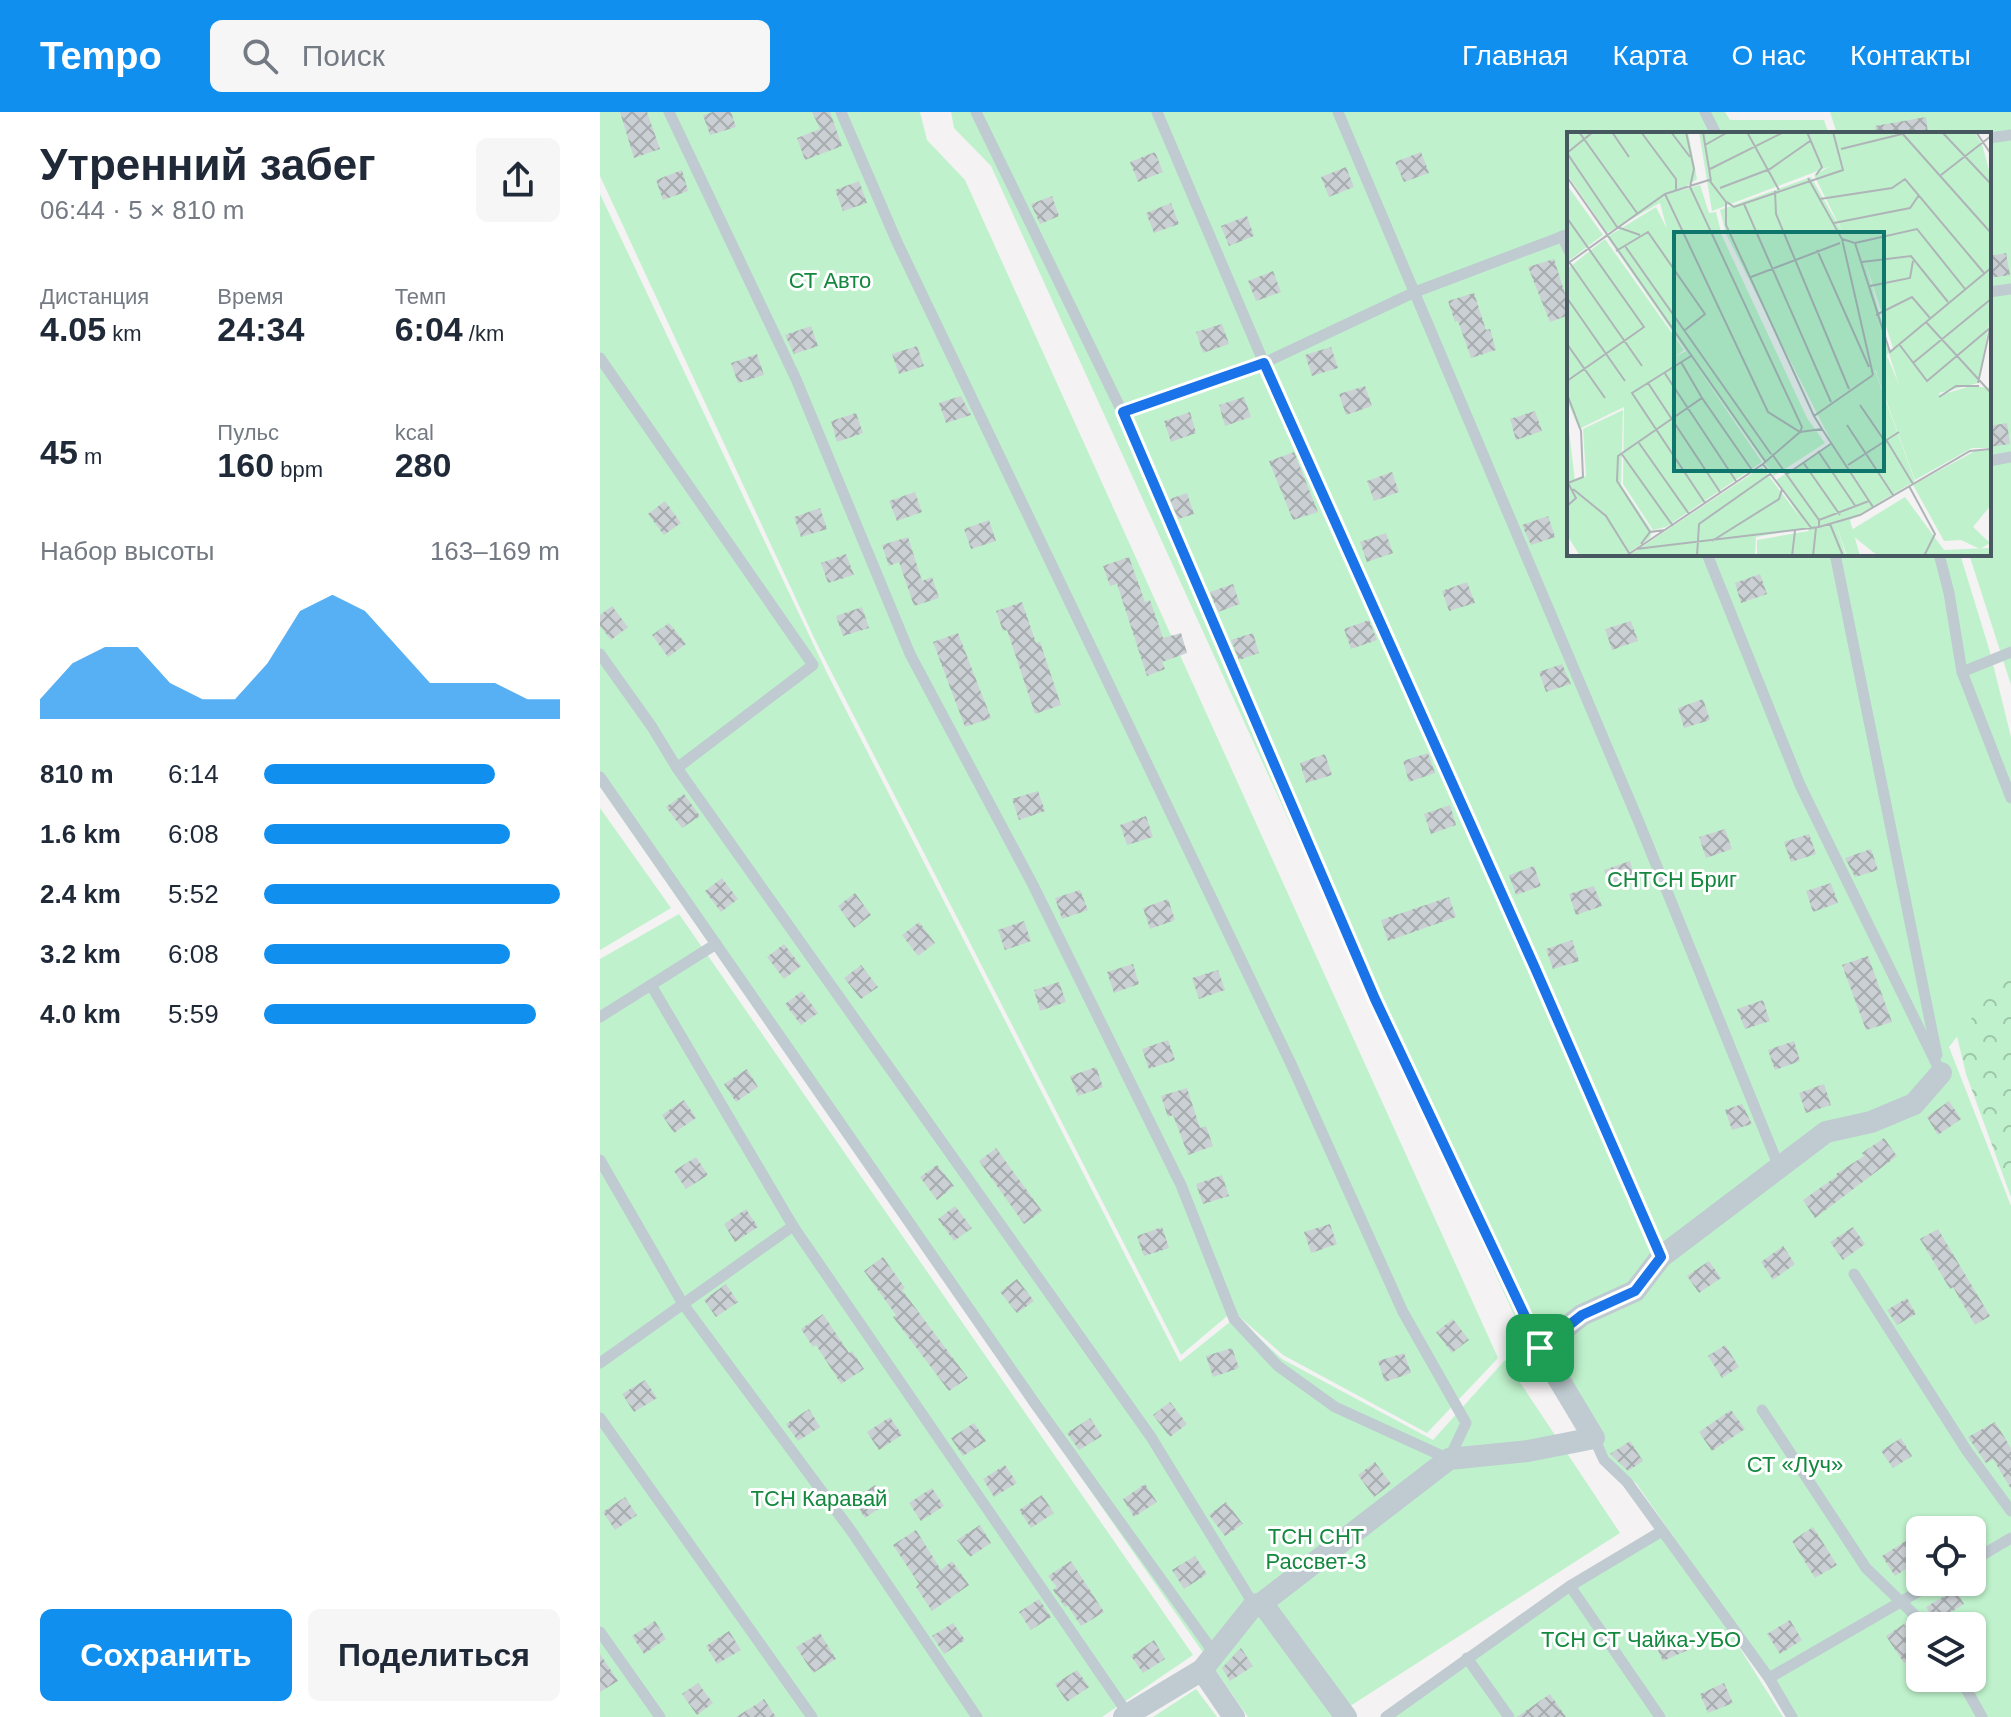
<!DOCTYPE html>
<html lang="ru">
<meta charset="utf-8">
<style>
:root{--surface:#fff;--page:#f6f6f7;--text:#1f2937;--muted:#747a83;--accent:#118fef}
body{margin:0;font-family:Helvetica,sans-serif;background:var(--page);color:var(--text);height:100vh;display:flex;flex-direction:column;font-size:30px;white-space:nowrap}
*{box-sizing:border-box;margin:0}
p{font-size:26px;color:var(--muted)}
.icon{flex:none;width:44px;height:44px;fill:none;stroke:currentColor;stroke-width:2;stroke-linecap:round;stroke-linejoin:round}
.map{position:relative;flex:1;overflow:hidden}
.drawer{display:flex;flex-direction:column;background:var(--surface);width:600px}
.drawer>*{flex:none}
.buttons{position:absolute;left:1306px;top:1404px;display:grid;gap:16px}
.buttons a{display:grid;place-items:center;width:80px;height:80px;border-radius:12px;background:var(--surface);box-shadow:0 2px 6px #0004;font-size:40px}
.pin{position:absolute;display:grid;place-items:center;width:68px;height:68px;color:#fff;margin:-34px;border-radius:16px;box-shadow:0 4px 12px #0006}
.round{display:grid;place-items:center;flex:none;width:84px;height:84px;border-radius:12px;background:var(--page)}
.summary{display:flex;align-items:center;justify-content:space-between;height:136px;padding:0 40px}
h1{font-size:44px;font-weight:800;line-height:60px}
.metrics{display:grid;grid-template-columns:repeat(3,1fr);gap:12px;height:136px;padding:8px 40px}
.metrics div{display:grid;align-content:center}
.metrics b{font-size:34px;font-weight:800}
.metrics small{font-size:22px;font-weight:400}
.metrics p{font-size:22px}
.chart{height:224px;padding:16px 40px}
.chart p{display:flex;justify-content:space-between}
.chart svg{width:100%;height:144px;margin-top:8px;fill:var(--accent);opacity:.7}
.button{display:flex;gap:16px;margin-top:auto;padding:16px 40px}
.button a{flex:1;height:92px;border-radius:12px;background:var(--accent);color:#fff;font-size:32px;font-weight:800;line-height:92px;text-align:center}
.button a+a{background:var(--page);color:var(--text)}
ul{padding:0 40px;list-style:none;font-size:26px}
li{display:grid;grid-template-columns:128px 96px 1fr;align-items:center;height:60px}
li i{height:20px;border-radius:10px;background:var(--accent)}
header{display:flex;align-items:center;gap:48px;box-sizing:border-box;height:112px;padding:0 40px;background:var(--accent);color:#fff}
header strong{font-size:38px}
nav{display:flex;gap:44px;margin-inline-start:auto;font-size:28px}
.search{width:560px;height:72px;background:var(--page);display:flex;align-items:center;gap:20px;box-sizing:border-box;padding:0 28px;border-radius:12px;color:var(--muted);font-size:30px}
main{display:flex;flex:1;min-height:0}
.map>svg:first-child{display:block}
</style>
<header>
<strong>Tempo</strong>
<div class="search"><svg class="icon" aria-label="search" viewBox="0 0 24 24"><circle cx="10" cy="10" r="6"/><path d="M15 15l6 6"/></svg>Поиск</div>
<nav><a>Главная</a><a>Карта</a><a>О нас</a><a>Контакты</a></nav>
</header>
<main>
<section class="drawer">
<div class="summary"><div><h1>Утренний забег</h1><p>06:44 · 5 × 810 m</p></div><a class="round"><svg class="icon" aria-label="share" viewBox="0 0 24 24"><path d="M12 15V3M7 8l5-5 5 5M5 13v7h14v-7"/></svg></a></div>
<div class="metrics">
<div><p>Дистанция</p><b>4.05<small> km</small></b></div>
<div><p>Время</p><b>24:34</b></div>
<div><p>Темп</p><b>6:04<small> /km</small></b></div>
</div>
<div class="metrics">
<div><b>45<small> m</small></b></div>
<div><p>Пульс</p><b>160<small> bpm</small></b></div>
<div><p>kcal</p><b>280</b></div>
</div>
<div class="chart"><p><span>Набор высоты</span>163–169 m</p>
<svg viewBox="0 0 160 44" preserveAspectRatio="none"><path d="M0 44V38L10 27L20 22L30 22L40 33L50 38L60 38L70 27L80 11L90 6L100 11L110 22L120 33L130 33L140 33L150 38L160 38V44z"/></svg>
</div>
<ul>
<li><b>810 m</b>6:14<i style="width:78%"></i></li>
<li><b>1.6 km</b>6:08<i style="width:83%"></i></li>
<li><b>2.4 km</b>5:52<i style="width:100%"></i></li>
<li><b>3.2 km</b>6:08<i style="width:83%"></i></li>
<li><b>4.0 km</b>5:59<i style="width:92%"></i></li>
</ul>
<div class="button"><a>Сохранить</a><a>Поделиться</a></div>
</section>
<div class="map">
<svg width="1411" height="1605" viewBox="0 0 1411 1605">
<defs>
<pattern id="forest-crowns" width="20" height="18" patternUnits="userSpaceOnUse" patternTransform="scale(2)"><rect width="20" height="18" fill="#bff2cc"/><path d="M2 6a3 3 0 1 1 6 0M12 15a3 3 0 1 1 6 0" fill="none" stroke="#9dc7a9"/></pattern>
<pattern id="building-cross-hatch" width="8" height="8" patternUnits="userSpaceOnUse" patternTransform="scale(2)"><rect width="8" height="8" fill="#cbd0d4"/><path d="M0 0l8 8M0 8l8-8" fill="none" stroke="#a7acaf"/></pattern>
</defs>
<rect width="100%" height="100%" fill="#f4f2f2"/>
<path fill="url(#forest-crowns)" d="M1242,442L1411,768V1085L1366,962Z"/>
<g fill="#bff2cc" fill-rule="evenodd">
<path d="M0,0H320L327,28L365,68L898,1246L827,1321L683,1243L633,1199L581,1243L216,530L0,64Z"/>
<path d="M351,0H1125L1130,8H1224L1229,22H969V442H1360L1390,540L1411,625V856L1349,935L1411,1094V1605H1192L1112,1480L1036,1371C1011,1359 1005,1334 991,1313C971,1284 947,1257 926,1229L391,54L354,16ZM1320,1418H1372V1470H1320ZM1320,1514H1372V1566H1320Z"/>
<path d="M1230,0H1411V573L1369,442H1389V22H1237Z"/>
<path d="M0,82L228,563L580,1250L636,1205L682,1247L833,1328L905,1248L1020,1421L733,1605H648L0,675Z"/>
<path d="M0,696L71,796L0,838Z"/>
<path d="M79,802L593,1543L502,1605H0V847Z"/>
<path d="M1065,1417L1183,1605H780Z"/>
<path d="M596,1577L617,1605H553Z"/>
</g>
<g fill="url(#building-cross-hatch)">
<path d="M20,0H47L60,37L34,46Z"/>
<path d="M113,0H131L136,15L110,23L103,3Z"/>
<path d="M212,0H230L242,34L205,48L197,26L220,17Z"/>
<path d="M1326,5L1328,22H1276L1275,14Z"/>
<path d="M555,40L563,60L538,70L530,50Z"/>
<path d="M821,40L829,61L804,70L795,50Z"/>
<path d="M746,55L754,75L729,85L721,65Z"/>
<path d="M82,58L88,79L63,88L56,68Z"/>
<path d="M259,69L267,91L243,99L235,78Z"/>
<path d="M452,84L459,104L440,112L431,92Z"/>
<path d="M571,91L579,112L554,121L546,101Z"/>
<path d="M647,104L654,124L629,134L621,114Z"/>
<path d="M1406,141L1410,163L1389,166V144Z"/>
<path d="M954,147L965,182L969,181V203L950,210L928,155Z"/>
<path d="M673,159L681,180L656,189L648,169Z"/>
<path d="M874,181L886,218L890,217L896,238L871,246L858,209L855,210L848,189Z"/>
<path d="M622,212L629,232L603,241L596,220Z"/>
<path d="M211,214L218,234L194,242L185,223Z"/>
<path d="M317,234L324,254L299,262L292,242Z"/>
<path d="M731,235L738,256L712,264L705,243Z"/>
<path d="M157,242L164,263L138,271L131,251Z"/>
<path d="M765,274L772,294L746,303L739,282Z"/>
<path d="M361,284L371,303L346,311L339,291Z"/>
<path d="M644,285L651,305L625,314L619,293Z"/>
<path d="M935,299L942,319L916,328L910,307Z"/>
<path d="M590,300L596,321L571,330L564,309Z"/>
<path d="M256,301L263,321L237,330L231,309Z"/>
<path d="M1407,311L1410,332L1389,335V314Z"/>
<path d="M694,340L718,400L693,408L669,349Z"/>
<path d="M792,360L799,380L774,389L767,369Z"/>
<path d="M315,380L322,400L297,409L289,389Z"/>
<path d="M587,381L594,402L578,407L570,387Z"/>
<path d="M65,389L81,411L64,423L48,402Z"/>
<path d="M220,396L227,417L201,425L194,405Z"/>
<path d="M948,404L955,425L931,433L922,413Z"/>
<path d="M389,408L396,429L371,437L364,417Z"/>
<path d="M786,421L793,441L767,450L760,430Z"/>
<path d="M308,425L322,469L332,465L339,486L314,494L299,450L289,454L282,433Z"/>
<path d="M246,442L254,463L228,471L221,451Z"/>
<path d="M529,445L545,490L550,488L563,526L581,521L587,541L562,550L565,557L547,564L517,472L510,474L503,454Z"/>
<path d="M1160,462L1167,482L1141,491L1135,471Z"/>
<path d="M867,470L875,491L849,499L842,479Z"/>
<path d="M633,472L640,492L618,500L610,480Z"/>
<path d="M422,490L436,531L440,530L461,593L435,602L407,518L403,519L396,499Z"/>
<path d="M12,494L28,515L11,528L0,514V503Z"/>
<path d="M262,495L269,516L243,524L236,504Z"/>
<path d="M769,508L777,528L751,537L744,517Z"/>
<path d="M1031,509L1038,529L1012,538L1005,517Z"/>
<path d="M69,511L86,532L68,545L52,523Z"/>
<path d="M358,521L391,606L365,615L333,530Z"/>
<path d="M653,521L659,541L639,548L631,528Z"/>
<path d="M962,552L971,572L946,580L939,560Z"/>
<path d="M1103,587L1110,608L1084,616L1078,596Z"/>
<path d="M828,641L835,661L809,670L803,649Z"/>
<path d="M725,642L732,663L706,671L700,651Z"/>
<path d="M438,679L445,699L419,708L412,687Z"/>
<path d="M84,682L100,704L82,716L66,695Z"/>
<path d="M850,693L856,713L831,722L824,702Z"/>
<path d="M546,704L553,725L527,733L520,713Z"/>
<path d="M1125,717L1132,737L1106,746L1099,725Z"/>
<path d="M1209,722L1216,742L1191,750L1184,730Z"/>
<path d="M1271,737L1278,758L1255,765L1245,746Z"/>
<path d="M1030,749L1036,770L1011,778L1004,758Z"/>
<path d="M934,754L941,774L916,783L909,763Z"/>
<path d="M122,766L138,787L121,800L105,779Z"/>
<path d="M1231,771L1238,791L1213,800L1206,779Z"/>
<path d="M994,774L1002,794L976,803L969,782Z"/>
<path d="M480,778L488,798L462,807L455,786Z"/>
<path d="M255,781L271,803L254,816L238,794Z"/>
<path d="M849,785L856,805L788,829L781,808Z"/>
<path d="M568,787L575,808L550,817L543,796Z"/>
<path d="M424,809L431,829L405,838L398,818Z"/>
<path d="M319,810L335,831L318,844L302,823Z"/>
<path d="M972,828L979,849L953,857L946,837Z"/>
<path d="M184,832L201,854L184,867L167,845Z"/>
<path d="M1268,844L1292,910L1266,918L1242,853Z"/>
<path d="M533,852L539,872L514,881L507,860Z"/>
<path d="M261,853L278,875L261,887L244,866Z"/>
<path d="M618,858L625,878L599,887L592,866Z"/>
<path d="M459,870L466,890L440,899L434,878Z"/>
<path d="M202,879L218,901L201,913L185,892Z"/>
<path d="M1163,888L1170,909L1145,917L1137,897Z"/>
<path d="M568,928L575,948L549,957L542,937Z"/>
<path d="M1194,929L1200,949L1175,958L1168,938Z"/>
<path d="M496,955L503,975L478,984L470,964Z"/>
<path d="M147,957L158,975L136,990L124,972Z"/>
<path d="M1224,972L1231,993L1206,1001L1199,981Z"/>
<path d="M587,976L600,1016L606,1014L613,1034L588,1043L573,1003L568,1005L561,984Z"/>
<path d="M84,988L96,1006L74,1021L62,1003Z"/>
<path d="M1349,989L1361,1007L1338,1023L1327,1005Z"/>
<path d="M1142,992L1152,1012L1132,1018L1125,998Z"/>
<path d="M1284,1026L1297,1044L1215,1106L1203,1088L1237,1064L1236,1062L1264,1044L1262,1041Z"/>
<path d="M396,1036L442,1099L424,1112L379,1049Z"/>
<path d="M96,1045L108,1063L86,1077L74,1059Z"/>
<path d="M337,1053L354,1074L337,1088L320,1065Z"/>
<path d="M622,1063L629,1084L603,1092L596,1072Z"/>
<path d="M355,1094L372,1116L354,1129L338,1107Z"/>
<path d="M146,1097L158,1115L135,1130L124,1112Z"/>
<path d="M730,1112L737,1132L711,1141L704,1120Z"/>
<path d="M562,1115L569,1136L544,1144L537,1124Z"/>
<path d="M1253,1115L1265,1132L1243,1148L1230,1130Z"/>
<path d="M1338,1117L1390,1204L1375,1213L1353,1175L1350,1177L1320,1127Z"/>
<path d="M1183,1134L1195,1152L1173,1168L1161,1150Z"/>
<path d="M283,1145L305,1176L302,1178L368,1266L349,1279L293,1205L296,1203L264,1159Z"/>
<path d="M1109,1149L1121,1166L1099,1181L1087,1164Z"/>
<path d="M417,1167L434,1189L417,1201L400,1180Z"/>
<path d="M126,1172L138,1190L116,1205L104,1188Z"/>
<path d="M1307,1186L1316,1202L1297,1213L1287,1198Z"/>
<path d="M223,1202L249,1241L252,1239L264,1257L241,1272L216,1233L213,1235L201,1217Z"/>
<path d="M853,1207L869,1228L852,1241L836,1220Z"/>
<path d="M1125,1233L1139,1255L1122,1266L1108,1244Z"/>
<path d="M632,1236L639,1256L613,1265L606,1244Z"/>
<path d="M804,1241L811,1261L785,1270L778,1249Z"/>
<path d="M45,1268L57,1286L34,1300L22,1282Z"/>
<path d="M570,1290L587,1312L570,1325L553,1303Z"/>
<path d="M209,1297L220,1315L198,1329L186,1312Z"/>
<path d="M1131,1298L1145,1317L1112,1339L1099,1320Z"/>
<path d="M290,1305L302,1323L279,1338L267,1320Z"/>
<path d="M490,1306L502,1324L479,1338L467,1321Z"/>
<path d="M1395,1310L1411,1336V1377L1393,1347L1386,1351L1368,1325Z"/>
<path d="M374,1311L386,1329L363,1344L351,1326Z"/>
<path d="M1301,1326L1312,1344L1293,1356L1281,1339Z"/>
<path d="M1030,1329L1043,1349L1028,1359L1010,1342Z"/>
<path d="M775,1350L791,1372L774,1385L758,1363Z"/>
<path d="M405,1353L417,1371L394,1385L383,1367Z"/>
<path d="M545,1372L557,1390L534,1405L523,1387Z"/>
<path d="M275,1373L287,1391L265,1406L253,1388Z"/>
<path d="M332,1376L344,1394L321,1409L309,1391Z"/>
<path d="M442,1383L454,1401L431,1416L419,1398Z"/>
<path d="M25,1385L37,1403L15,1418L3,1400Z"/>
<path d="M626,1390L643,1412L625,1424L609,1403Z"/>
<path d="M380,1413L391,1431L370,1445L357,1428Z"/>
<path d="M1213,1415L1237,1453L1215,1466L1192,1429Z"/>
<path d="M316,1418L341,1458L352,1449L369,1473L332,1499L316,1475L319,1472L293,1433Z"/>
<path d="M1320,1420V1448L1295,1464L1282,1444Z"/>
<path d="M595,1444L607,1462L584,1477L572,1458Z"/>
<path d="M471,1449L504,1500L481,1514L468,1494L465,1495L453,1478L457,1475L448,1464Z"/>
<path d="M1355,1478L1364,1492L1335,1510L1326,1495Z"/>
<path d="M439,1487L451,1505L431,1518L419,1500Z"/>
<path d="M1190,1508L1202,1528L1180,1542L1167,1522Z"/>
<path d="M55,1509L66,1527L44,1542L32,1524Z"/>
<path d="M353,1511L365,1528L344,1542L332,1524Z"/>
<path d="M1304,1512L1320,1535V1540L1304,1551L1286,1524Z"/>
<path d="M129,1519L141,1538L117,1552L106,1534Z"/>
<path d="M1078,1519L1088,1538L1063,1549L1054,1530Z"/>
<path d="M220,1521L236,1547L213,1561L196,1535Z"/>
<path d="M554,1528L565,1547L543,1561L531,1544Z"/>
<path d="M641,1536L653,1554L630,1569L622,1556Z"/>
<path d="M0,1542L18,1569L0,1580Z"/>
<path d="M477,1558L489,1575L467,1590L455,1572Z"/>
<path d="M98,1571L113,1591L97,1603L82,1582Z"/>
<path d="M1124,1571L1133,1591L1108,1601L1100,1582Z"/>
<path d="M950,1582L966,1605H917Z"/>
<path d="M164,1587L176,1605H136L157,1592Z"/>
</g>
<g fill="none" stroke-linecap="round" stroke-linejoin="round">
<g stroke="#bfcbd1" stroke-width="11">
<path d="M69,0L196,267L310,542L433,773L581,1073L634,1207L678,1254L735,1295L849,1347L866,1311L803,1200L692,954L297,130L241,0"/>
<path d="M376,0L533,322L775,887L940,1236"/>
<path d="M557,0L664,251L1061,1145"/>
<path d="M738,0L1038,708L1179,1055"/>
<path d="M1105,0L1116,22"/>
<path d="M1389,26L1411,23"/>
<path d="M962,124L969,139"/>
<path d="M1389,180L1411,177"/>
<path d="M0,246L213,553L77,656"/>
<path d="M523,300L664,251L815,180L969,122"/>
<path d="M1389,349L1411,345"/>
<path d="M1107,442L1200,673L1341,961"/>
<path d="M1235,442L1337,943"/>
<path d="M1339,442L1349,481L1362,560L1411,686"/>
<path d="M0,542L52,615L77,656L551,1325L654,1493"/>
<path d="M1362,560L1411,540"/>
<path d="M0,665L436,1293L614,1541"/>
<path d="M51,873L193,1114"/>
<path d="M0,905L116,832"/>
<path d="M0,1048L83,1192L252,1420L377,1605"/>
<path d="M1254,1162L1367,1339L1411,1399"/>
<path d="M0,1251L193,1114L528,1602"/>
<path d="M1162,1298L1266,1456L1326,1514"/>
<path d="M0,1306L212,1605"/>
<path d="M994,1326L1004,1348L1027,1370L1169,1566L1192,1605"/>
<path d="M1372,1449L1411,1426"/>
<path d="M970,1474L1060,1605"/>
<path d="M0,1520L60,1605"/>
<path d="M867,1546L909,1605"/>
<path d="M1169,1566L1335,1470"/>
<path d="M1360,1566L1382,1605"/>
<path d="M786,1605L970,1474L1062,1419"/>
</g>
<g stroke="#bfcbd1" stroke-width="22">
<path d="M662,1491L746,1605"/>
<path d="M602,1558L634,1605"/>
<path d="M524,1605L602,1558L654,1493L662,1491L849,1347L928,1339L994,1326L940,1236L982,1203L1035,1179L1061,1145L1226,1020L1271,1010L1314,992L1341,961"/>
</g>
</g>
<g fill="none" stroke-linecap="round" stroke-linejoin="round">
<defs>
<path id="route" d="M664,251L935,856L1061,1145L1035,1179L982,1203L940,1236L775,887L523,300Z"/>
</defs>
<use href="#route" stroke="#fff" stroke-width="16"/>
<use href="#route" stroke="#1a73e8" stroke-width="10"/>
</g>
<g text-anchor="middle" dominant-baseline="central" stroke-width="6" stroke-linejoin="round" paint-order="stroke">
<g font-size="22" fill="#13883e" stroke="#fff">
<text x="230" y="168">СТ Авто</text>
<text x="1072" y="767">СНТСН Бриг</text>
<text x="1195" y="1352">СТ «Луч»</text>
<text x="219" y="1386">ТСН Каравай</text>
<text x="716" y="1424">ТСН СНТ<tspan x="716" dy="25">Рассвет-3</tspan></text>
<text x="1041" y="1527">ТСН СТ Чайка-УБО</text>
</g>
</g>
<g transform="translate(967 20)">
<rect width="424" height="424" fill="#f4f2f2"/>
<path d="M338,365L377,418L424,416V424H311L281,400Z" fill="#bff2cc"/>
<path d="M287,146L336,262L370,264L404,254L424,256V316H405L348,348L310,243ZM424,318V373L406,395L423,411L413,417L394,408L377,409L346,353L408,319Z" fill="#bff2cc"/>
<path d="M0,0H121L130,47L112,59L133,53L142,81L149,80L155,104L240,286L258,311L207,344L126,229L195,330L99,395L86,398L56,352L57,275L12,297L0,268V137L38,107L117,218L108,225L119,219L40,105L89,75L100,97L93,71L40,101L0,42ZM132,0H407L415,12L424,46V181L411,251L372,261L377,281L345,293L322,222L326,216L297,126L323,219L308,239L348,349L283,388L293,424H280L269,392L279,424H190V408L242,399L240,396L189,405L188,424H61L195,335L233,385L209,348L265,311L159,102L153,78L244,45L276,101L247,43L264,34L145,79ZM0,53L36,103L0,130ZM56,278L54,353L85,399L83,406L57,424H13L0,403V282L8,349L19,344L16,297Z" fill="#bff2cc"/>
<path fill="none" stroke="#afb4b8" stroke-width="2" d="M12,0L70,81M45,0L62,25M74,0L109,47V58M104,0L123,25M136,0L144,49M180,0L212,58M240,0L255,35L249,43M334,0L424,101M375,0L424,52M409,0L424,22M138,13L161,0M274,17L335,2M0,21L50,95L73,103M0,21L26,0M143,37L217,0M374,43L424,4M0,45L198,329M241,46L275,107L306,243M153,56L203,37L243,9M208,59L209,82L282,257M98,62L201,280L233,300L235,295L123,55L127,37L119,0M253,67L325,56L338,47L417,141M160,70L167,75L276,38L266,0M177,72L264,270M0,86L77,195L0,249M267,91L343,76L352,63M275,107L288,111L323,220L424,136M288,111L350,97L398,157M58,114L204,322M250,118L302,235M49,119L81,100L138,182L118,198M0,127L75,234M295,130L344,124L381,170M0,132L98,62L142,48L159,70V93L247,284M184,145L273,111M303,154L343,146L346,129M0,166L58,249M309,183L345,165L363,186M359,190L424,261M0,212L38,266M332,212L360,249L423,196M124,224L65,261L138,371M114,230L135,266M346,231L424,167M97,240L169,349M81,251L153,360M411,251L424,192M0,262L14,299L16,345L1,351L9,366L0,374M372,265L389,254H412M293,273L319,311M280,293L326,363M255,297L306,375M320,309L346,352M72,311L122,382M251,319L289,375M54,321L106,394M205,322L252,388V395M236,330L273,383M196,332L245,397M281,333L332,300M220,342L265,311M342,354L368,402L357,424M6,357L39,384L62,421M252,388L302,369M263,392L276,424M83,400L50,349L51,324L135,266L185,338M145,409L212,367L215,357M74,412L83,400L98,398M69,417L252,395L293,383L403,319L424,317M59,424L196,332L233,300L255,297L247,284L306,243M130,424L132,392L203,342M225,424L228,399M246,424L249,396"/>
<path fill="#0f766e" fill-opacity="0.15" stroke="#0f766e" stroke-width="4" d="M107,100H317V339H107Z"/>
<rect width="424" height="424" fill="none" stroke="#485860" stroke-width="4"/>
</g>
</svg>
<div class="buttons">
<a><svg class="icon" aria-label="locate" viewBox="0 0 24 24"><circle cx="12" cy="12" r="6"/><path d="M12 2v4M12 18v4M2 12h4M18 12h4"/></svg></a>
<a><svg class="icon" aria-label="layers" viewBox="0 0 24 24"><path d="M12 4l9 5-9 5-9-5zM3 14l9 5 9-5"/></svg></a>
</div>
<div class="pin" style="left:940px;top:1236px;background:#1e9e55"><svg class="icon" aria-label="arrive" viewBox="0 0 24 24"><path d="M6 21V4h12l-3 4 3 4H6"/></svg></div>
</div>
</main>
